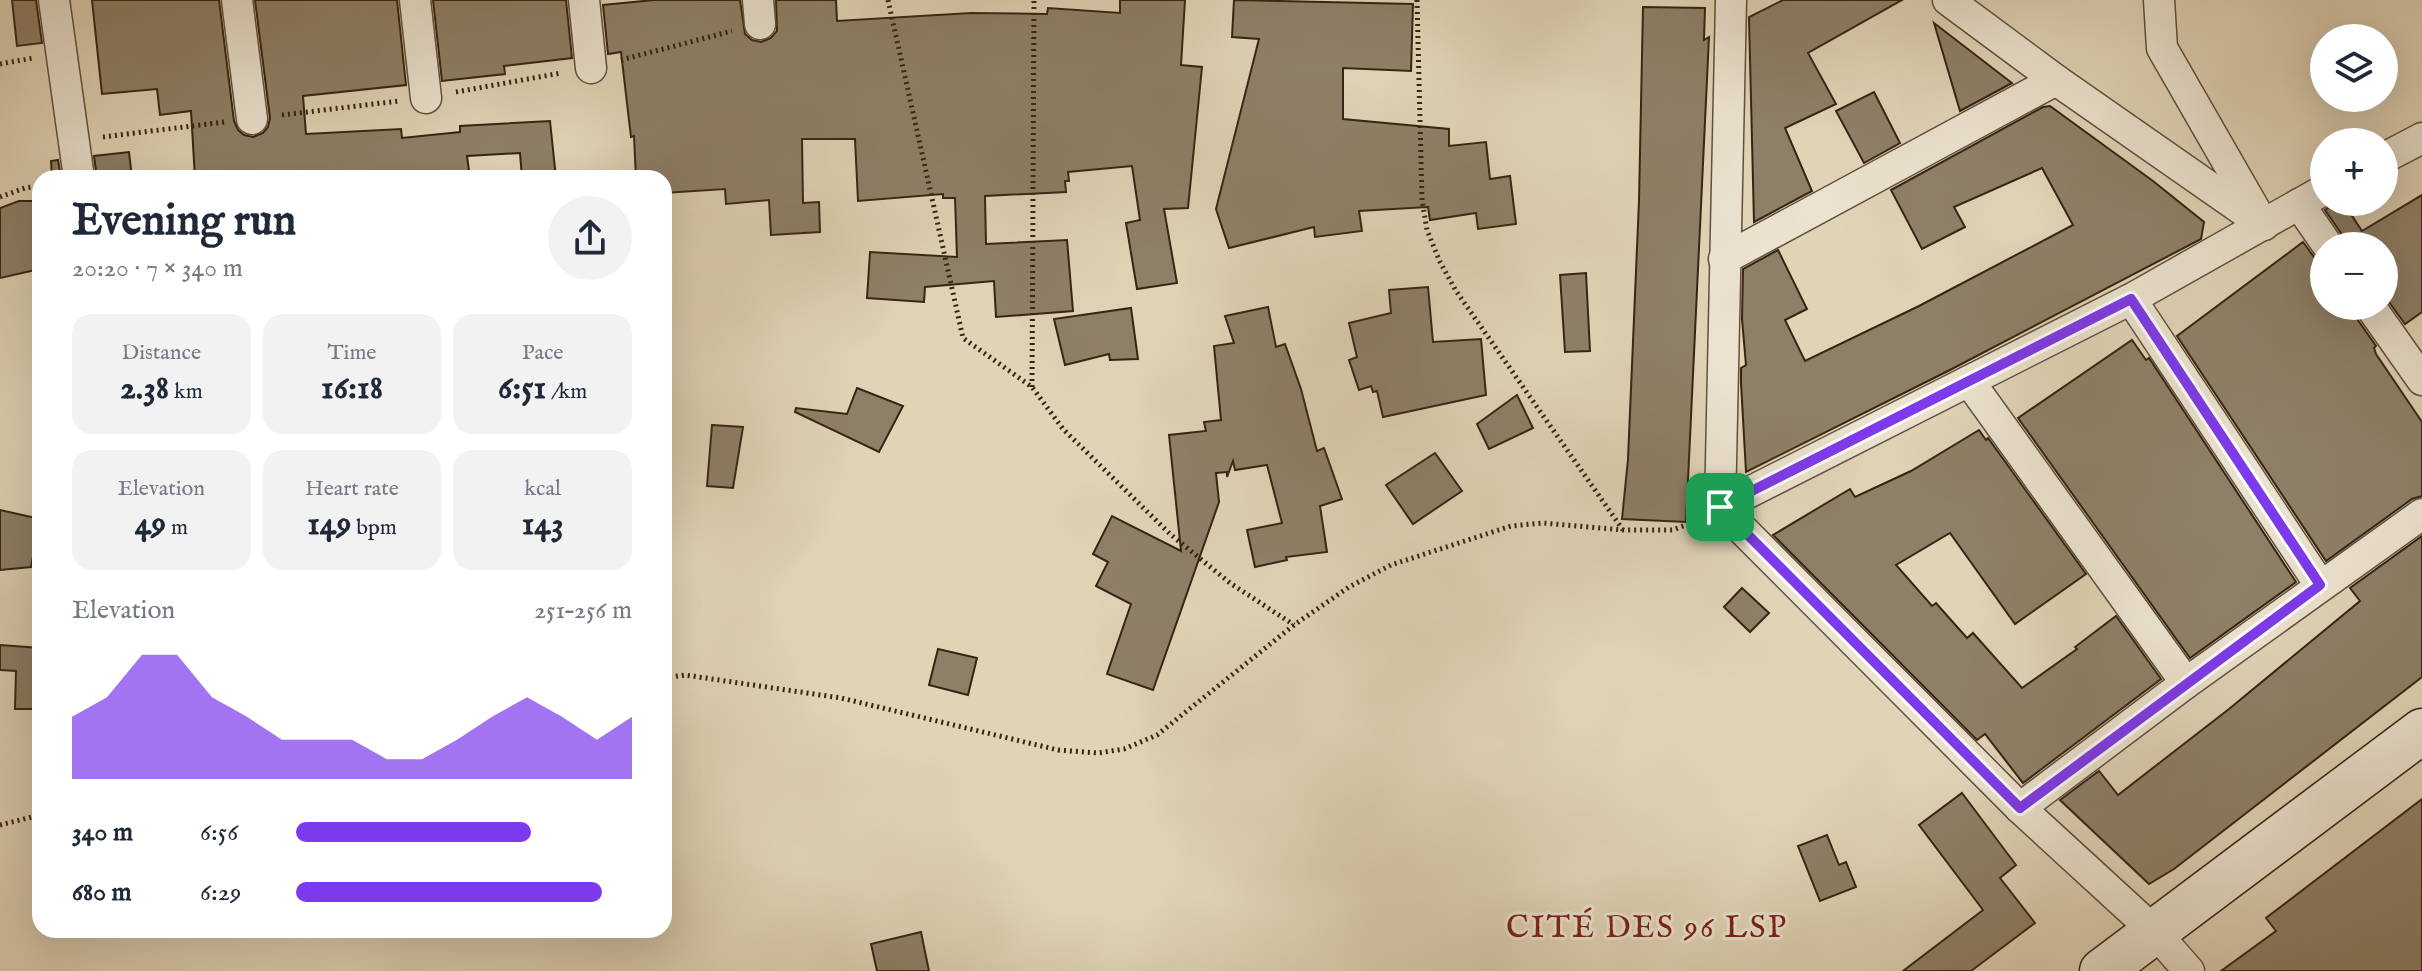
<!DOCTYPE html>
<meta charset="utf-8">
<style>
:root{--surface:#fff;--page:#f2f2f3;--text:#1f2937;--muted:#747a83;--accent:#7c3aed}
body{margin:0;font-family:"IM FELL English",serif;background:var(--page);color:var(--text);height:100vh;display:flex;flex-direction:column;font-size:30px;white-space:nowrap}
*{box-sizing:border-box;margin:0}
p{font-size:26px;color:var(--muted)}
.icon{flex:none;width:44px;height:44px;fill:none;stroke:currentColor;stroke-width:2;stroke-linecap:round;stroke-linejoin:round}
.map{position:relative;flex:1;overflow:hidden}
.side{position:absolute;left:32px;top:170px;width:640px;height:768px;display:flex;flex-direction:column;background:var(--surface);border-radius:24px;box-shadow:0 8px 32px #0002}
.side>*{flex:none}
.controls{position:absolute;left:2310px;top:24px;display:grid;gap:16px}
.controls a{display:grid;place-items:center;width:88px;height:88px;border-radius:50%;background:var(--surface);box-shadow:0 8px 32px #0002;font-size:40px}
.pin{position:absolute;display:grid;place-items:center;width:68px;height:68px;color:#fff;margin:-34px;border-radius:16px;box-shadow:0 4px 12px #0006}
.round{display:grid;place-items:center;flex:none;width:84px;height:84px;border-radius:42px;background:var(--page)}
.headline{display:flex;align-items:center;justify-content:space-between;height:136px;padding:0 40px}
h1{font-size:44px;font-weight:800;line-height:60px}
.metrics{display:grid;grid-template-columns:repeat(3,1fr);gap:12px;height:136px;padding:8px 40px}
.metrics div{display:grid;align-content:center;border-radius:20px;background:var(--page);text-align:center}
.metrics b{font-size:34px;font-weight:800}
.metrics small{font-size:22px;font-weight:400}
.metrics p{font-size:22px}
.chart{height:224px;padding:16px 40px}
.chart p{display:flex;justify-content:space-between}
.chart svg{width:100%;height:144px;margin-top:8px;fill:var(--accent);opacity:.7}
ul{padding:0 40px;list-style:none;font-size:26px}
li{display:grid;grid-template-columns:128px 96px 1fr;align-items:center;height:60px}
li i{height:20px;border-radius:10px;background:var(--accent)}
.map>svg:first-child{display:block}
</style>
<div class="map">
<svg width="2422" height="971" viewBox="0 0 2422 971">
<rect width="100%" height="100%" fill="#e0d4b7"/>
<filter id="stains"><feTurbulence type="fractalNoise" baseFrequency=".0025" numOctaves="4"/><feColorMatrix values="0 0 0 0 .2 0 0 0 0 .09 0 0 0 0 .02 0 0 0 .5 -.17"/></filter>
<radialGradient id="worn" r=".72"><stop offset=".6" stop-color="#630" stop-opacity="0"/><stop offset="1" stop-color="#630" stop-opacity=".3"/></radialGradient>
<g fill="#8e8068" stroke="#362413" stroke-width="2">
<path d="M12,0H36L42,43L17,46Z"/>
<path d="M92,0H219L234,121L238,130L244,135L253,137L263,133L268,127L270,118L255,0H397L406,85L303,96L306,134L401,129L402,138L460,132V126L550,121L556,178H522L520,153L467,156L470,178H195L191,111L160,115L157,89L102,94Z"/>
<path d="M433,0H566L572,58L504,66L505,74L442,81Z"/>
<path d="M654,0H740L745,34L752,40L761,42L771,38L777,31L776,0H836L837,21L971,13L1047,14L1048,8L1120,13V0H1185L1181,65L1202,67L1188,208L1164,209L1177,283L1137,289L1126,223L1140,220L1132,166L1068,172L1069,181H1065L1066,192L985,196L986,244L1067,240L1073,311L996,317L994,281L925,287L924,302L867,298L870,252L957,257L955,198H943V194L858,201L855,139H802L803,203L819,202L820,232L771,235L769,200L726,204L725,189L664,193V178H636L634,136L631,137L621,52L608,54L603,5Z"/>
<path d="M1234,0L1413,4L1411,71L1343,68V119L1449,129V146L1486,142L1490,179L1510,176L1516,224L1478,229L1476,213L1430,220L1428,207L1359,211L1362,231L1315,237L1314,227L1229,248L1216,209L1259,39L1232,37Z"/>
<path d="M1783,0H1902L1808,53L1836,104L1785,128L1812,191L1754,222L1749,17Z"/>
<path d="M1643,7L1705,8L1704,40L1709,37L1686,522L1622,519L1628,459L1639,201Z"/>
<path d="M1934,23L2012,83L1960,111Z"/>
<path d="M1874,92L1900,143L1864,163L1836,111Z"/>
<path d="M2050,106L2153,181L2204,222L2201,239L1948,371L1746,472L1741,383V368L1746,365L1742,319L1743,269L1778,250L1807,309L1785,320L1805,361L1919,306L2073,225L2042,168L1954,207L1965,227L1922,249L1891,190L2043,107Z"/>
<path d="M129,152L132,178H97L94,156Z"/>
<path d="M58,160L61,178H52L51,161Z"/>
<path d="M2422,195V312L2405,324L2384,295V246H2346L2343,236L2325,210L2337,202H2343L2362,231Z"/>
<path d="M19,201H40V269L0,278V208Z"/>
<path d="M2303,242L2314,257L2324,263V306H2352L2355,316L2376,346L2374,348L2376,354L2422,422V496L2412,499L2326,561L2177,336Z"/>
<path d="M1586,273L1590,351L1565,352L1560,275Z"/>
<path d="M1428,287L1433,342L1481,339L1486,395L1383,417L1377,391L1373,392L1371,386L1359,390L1349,360L1357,357L1349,323L1391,313L1389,290Z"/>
<path d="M1268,307L1276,347L1285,344L1301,389L1317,451L1324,448L1342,499L1320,506L1327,552L1286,557L1287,560L1255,567L1247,530L1282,523L1267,465L1235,470L1233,461L1227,477V472L1216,473L1219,502L1153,690L1107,674L1131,604L1096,586L1108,562L1093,554L1112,516L1181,551L1169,435L1206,431L1204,422L1221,420L1214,346L1234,343L1225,316Z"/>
<path d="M1131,308L1138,359L1110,360L1109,354L1065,365L1054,319Z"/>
<path d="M2132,340L2146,360L2149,358L2296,582L2190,658L2018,418Z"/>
<path d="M857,388L903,406L879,452L795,412L796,408L847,414Z"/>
<path d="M1517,395L1533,428L1489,449L1477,424Z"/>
<path d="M712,425L743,427L733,488L707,486Z"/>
<path d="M1979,430L1986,440L1988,438L2086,574L2015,624L1950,533L1896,565L1932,606L1936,603L1967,638L1973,633L2022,688L2077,649L2075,647L2116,616L2161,679L2023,783L1985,734L1977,740L1773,535L1850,489L1855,497L1911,471Z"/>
<path d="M1435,453L1462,491L1413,524L1386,485Z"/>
<path d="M0,510L40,519L31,567L0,570Z"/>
<path d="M2422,536V677L2174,869L2149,884L2060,800L2099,771L2118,795L2229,709L2360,601L2350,588Z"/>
<path d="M1742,588L1769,613L1750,632L1724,607Z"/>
<path d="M0,645L40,648V709H15L16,671L0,670Z"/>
<path d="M938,649L977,658L968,695L929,685Z"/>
<path d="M1962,793L2016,865L2000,878L2035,923L1971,971H1903L1983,910L1919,825Z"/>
<path d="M2422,799V971H2221L2276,931L2266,918Z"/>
<path d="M1827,835L1839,865L1846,862L1856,887L1820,901L1798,846Z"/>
<path d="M921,932L929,971H877L871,944Z"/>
</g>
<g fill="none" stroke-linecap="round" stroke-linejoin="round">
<defs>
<g id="street">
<path d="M54,0L79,178"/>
<path d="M237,0L252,119"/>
<path d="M415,0L426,98"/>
<path d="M584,0L591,68"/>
<path d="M758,0L760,24"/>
<path d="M1731,0L1720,507L2020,808L2154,931L2189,971"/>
<path d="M1948,0L2056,80L2264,225"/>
<path d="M2159,0L2162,48L2259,217"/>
<path d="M2384,158L2422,138"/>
<path d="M2299,204L2328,246"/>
<path d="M1724,259L2056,80"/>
<path d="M2131,299L2320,585"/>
<path d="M2370,306L2422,380"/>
<path d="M1969,381L2186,683"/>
<path d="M1720,507L2131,299L2324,190"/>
<path d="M2020,808L2186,683L2422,514"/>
</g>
<path id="secondary" d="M2102,971L2422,731"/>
</defs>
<use href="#street" stroke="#60503c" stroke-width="33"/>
<use href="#secondary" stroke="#362413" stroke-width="47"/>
<g stroke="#362413" stroke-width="5" stroke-dasharray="2 4" stroke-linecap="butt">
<path d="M888,0L963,338L1032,387L1063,429L1170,534L1230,583L1294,625"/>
<path d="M1417,0L1422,200L1427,230L1440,262L1456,291L1623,530"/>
<path d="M621,60L732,31"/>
<path d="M0,64L33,58"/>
<path d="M456,92L561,73"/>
<path d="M282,115L399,101"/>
<path d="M103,137L224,122"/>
<path d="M0,197L25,188L40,186"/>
<path d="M1032,387L1034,0"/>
<path d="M664,678L685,675L841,698L1058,750L1098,753L1124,749L1157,735L1294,625L1349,587L1391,565L1511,526L1543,523L1623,530H1673L1696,521"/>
<path d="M0,825L40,815"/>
</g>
<use href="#street" stroke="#ebe3d0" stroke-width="30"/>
<use href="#secondary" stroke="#ebe3d0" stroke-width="44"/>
</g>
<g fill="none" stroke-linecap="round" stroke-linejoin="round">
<defs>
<path id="route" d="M2131,299L2320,585L2020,808L1720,507Z"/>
</defs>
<use href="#route" stroke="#fff" stroke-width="16"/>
<use href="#route" stroke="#7c3aed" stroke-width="10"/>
</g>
<g text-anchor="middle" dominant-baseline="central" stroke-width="6" stroke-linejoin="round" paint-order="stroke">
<g font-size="32" letter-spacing="2" fill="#7a1f14" stroke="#ebe3d0">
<text x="1647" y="928">CITÉ DES 96 LSP</text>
</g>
</g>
<rect width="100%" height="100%" filter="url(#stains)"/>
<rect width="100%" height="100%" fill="url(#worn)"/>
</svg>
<div class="controls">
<a><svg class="icon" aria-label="layers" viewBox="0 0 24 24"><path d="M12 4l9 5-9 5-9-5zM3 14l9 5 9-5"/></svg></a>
<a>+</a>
<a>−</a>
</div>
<div class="pin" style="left:1720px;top:507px;background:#1e9e55"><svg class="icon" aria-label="arrive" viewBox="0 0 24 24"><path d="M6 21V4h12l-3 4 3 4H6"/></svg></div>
<section class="side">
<div class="headline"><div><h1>Evening run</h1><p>20:20 · 7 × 340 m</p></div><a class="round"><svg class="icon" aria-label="share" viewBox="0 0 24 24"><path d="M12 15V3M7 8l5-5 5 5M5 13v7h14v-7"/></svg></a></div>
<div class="metrics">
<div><p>Distance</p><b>2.38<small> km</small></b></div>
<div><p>Time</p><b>16:18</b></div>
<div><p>Pace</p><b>6:51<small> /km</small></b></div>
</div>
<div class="metrics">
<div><p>Elevation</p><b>49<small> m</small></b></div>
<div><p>Heart rate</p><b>149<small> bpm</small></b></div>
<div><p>kcal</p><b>143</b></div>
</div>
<div class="chart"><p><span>Elevation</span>251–256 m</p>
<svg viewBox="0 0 160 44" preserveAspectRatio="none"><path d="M0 44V25L10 19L20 6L30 6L40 19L50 25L60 32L70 32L80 32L90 38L100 38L110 32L120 25L130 19L140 25L150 32L160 25V44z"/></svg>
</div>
<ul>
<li><b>340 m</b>6:56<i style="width:70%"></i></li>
<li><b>680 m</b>6:29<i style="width:91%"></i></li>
</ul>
</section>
</div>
